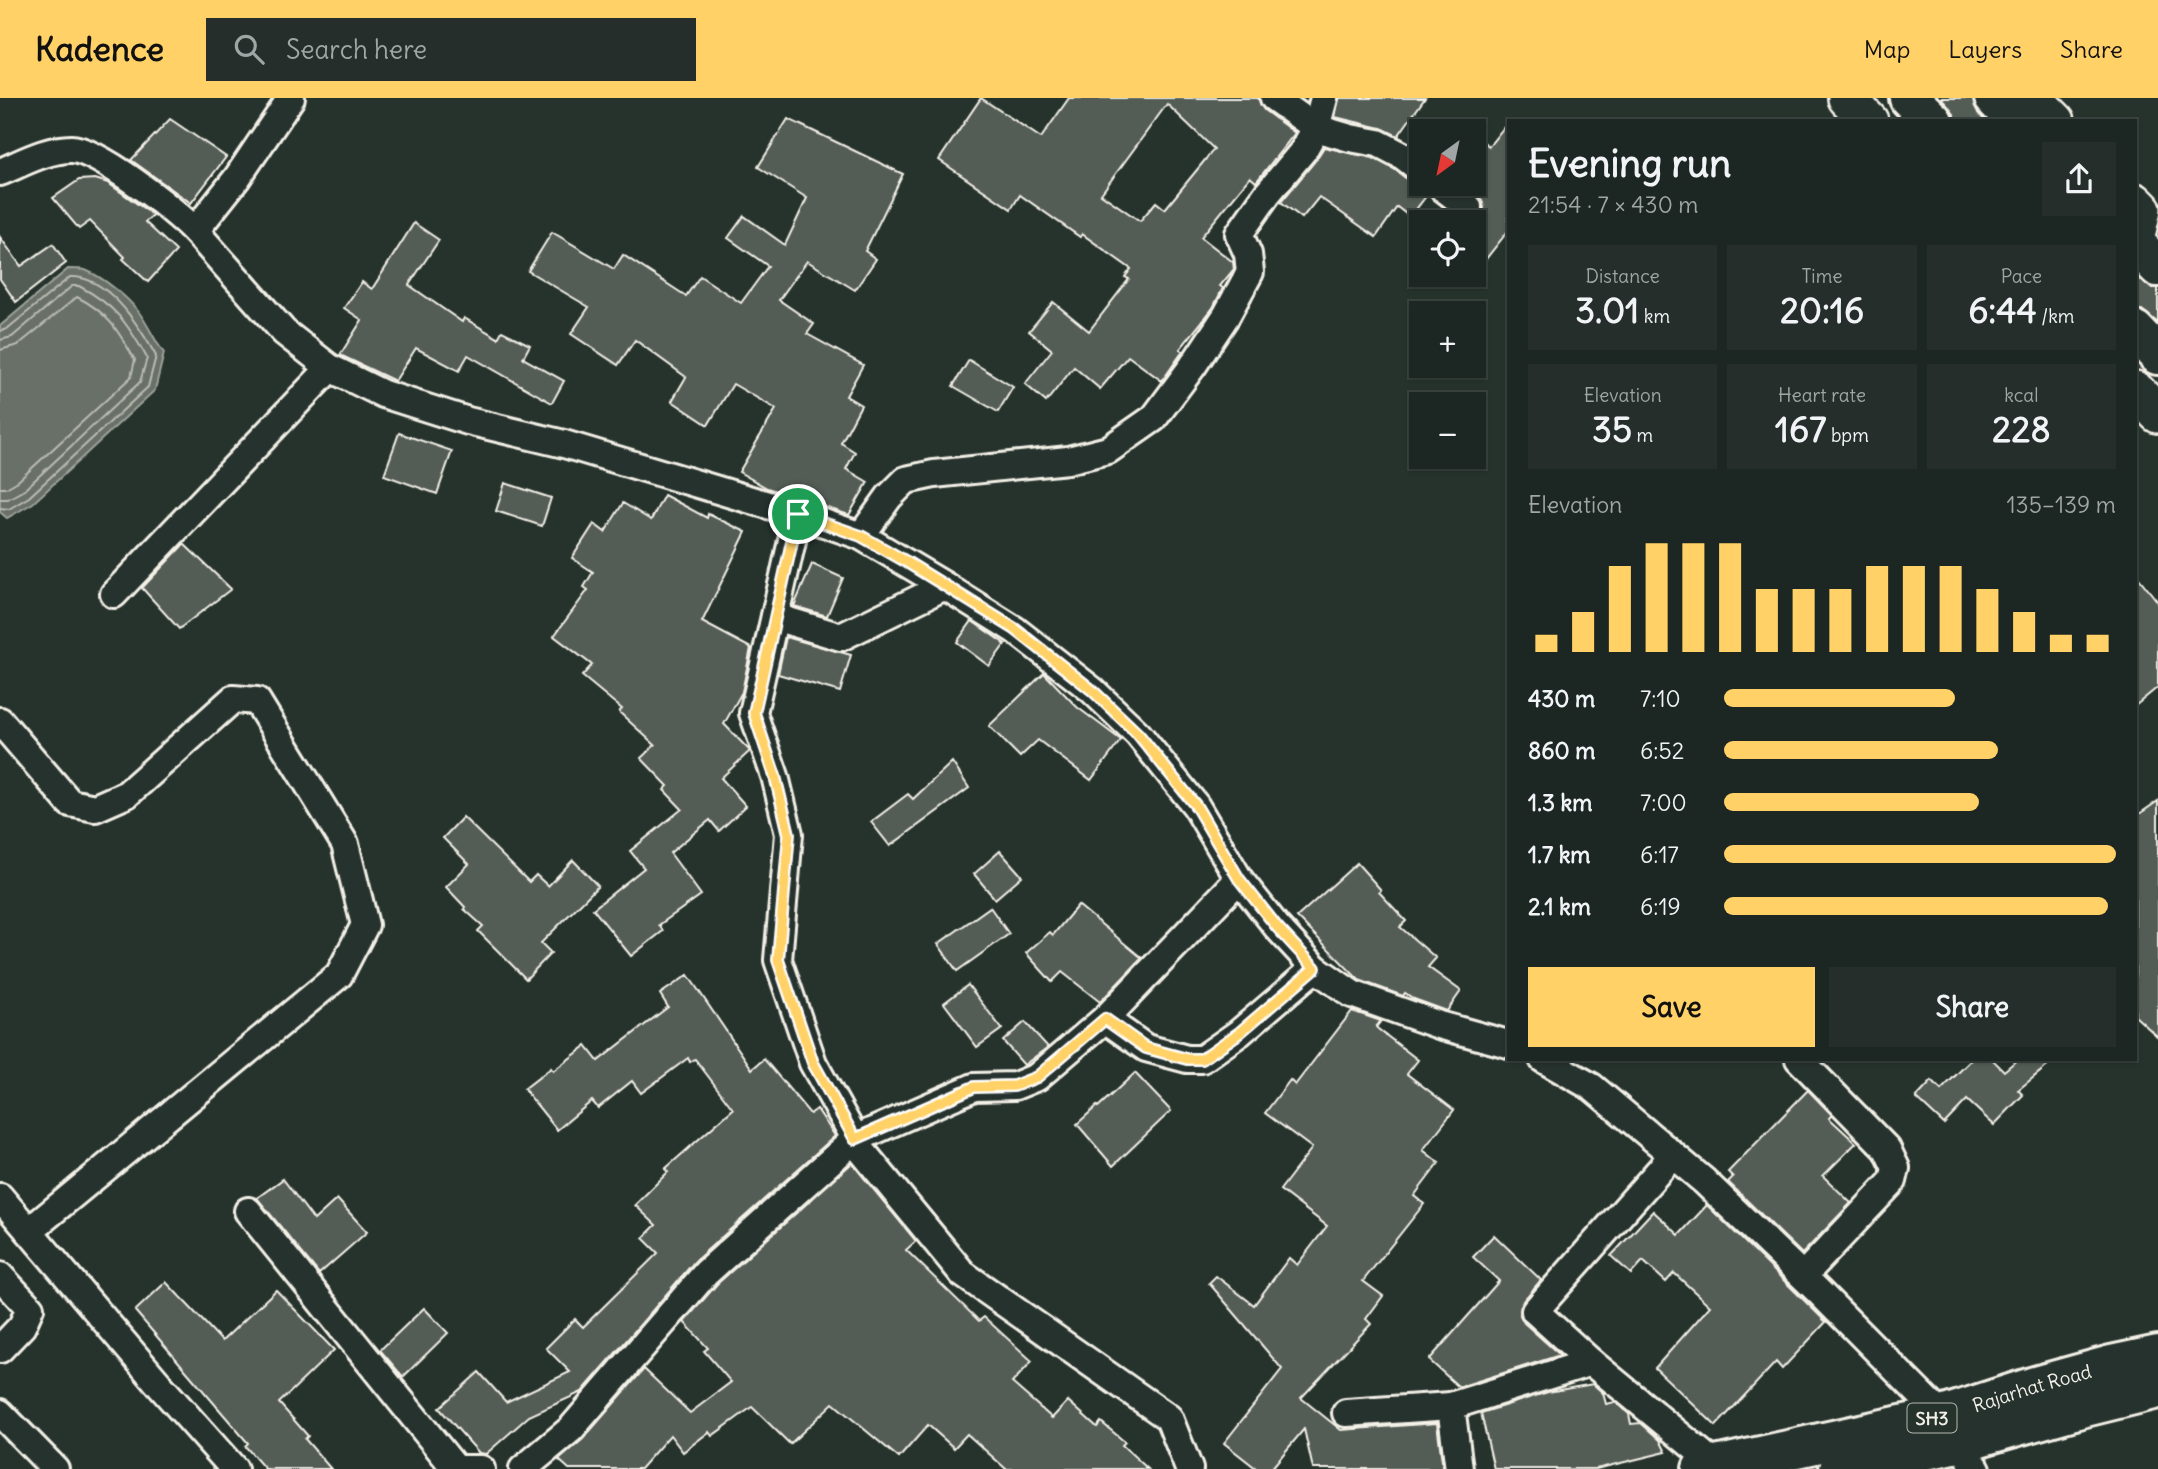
<!DOCTYPE html>
<meta charset="utf-8">
<style>
:root{--surface:#1c2622;--page:#252e2a;--text:#f1f3f6;--muted:#a0a5a5;--line:#3a4340;--accent:#ffd166}
body{margin:0;font-family:Delius,sans-serif;background:var(--page);color:var(--text);height:100vh;display:flex;flex-direction:column;font-size:26px;white-space:nowrap}
*{box-sizing:border-box;margin:0}
p{font-size:23px;color:var(--muted)}
.icon{flex:none;width:38px;height:38px;fill:none;stroke:currentColor;stroke-width:2;stroke-linecap:round;stroke-linejoin:round}
.map{position:relative;flex:1;overflow:hidden}
.side{position:absolute;left:1507px;top:21px;width:630px;height:942px;display:flex;flex-direction:column;background:var(--surface);border-radius:0px;box-shadow:0 2px 5px #0004,0 0 0 2px var(--line)}
.side>*{flex:none}
.needle{width:46px;rotate:213deg}
.fabs{position:absolute;left:1409px;top:21px;display:grid;gap:14px}
.fabs a{display:grid;place-items:center;width:77px;height:77px;border-radius:0px;background:var(--surface);box-shadow:0 2px 5px #0004,0 0 0 2px var(--line);font-size:35px}
.pin{position:absolute;display:grid;place-items:center;width:60px;height:60px;color:#fff;margin:-30px;border:4px solid #fff;border-radius:50%;box-shadow:0 2px 7px #0007}
.round{display:grid;place-items:center;flex:none;width:74px;height:74px;border-radius:0px;background:var(--page)}
.headline{display:flex;align-items:center;justify-content:space-between;height:119px;padding:0 21px}
h1{font-size:38px;font-weight:700;line-height:52px}
.stats{display:grid;grid-template-columns:repeat(3,1fr);gap:10px;height:119px;padding:7px 21px}
.stats div{display:grid;align-content:center;border-radius:0px;background:var(--page);text-align:center}
.stats b{font-size:35px;font-weight:700}
.stats small{font-size:19px;font-weight:400}
.stats p{font-size:19px}
.chart{height:196px;padding:14px 21px}
.chart p{display:flex;justify-content:space-between}
.chart svg{width:100%;height:126px;margin-top:7px;stroke:var(--accent);stroke-width:6}
.button{display:flex;gap:14px;margin-top:auto;padding:14px 21px}
.button a{flex:1;height:80px;border-radius:0px;background:var(--accent);color:#111;font-size:28px;font-weight:700;line-height:80px;text-align:center}
.button a+a{background:var(--page);color:var(--text)}
ul{padding:0 21px;list-style:none;font-size:23px}
li{display:grid;grid-template-columns:112px 84px 1fr;align-items:center;height:52px}
li i{height:18px;border-radius:9px;background:var(--accent)}
header{display:flex;align-items:center;gap:42px;box-sizing:border-box;height:98px;padding:0 35px;background:var(--accent);color:#111}
header strong{font-size:33px}
nav{display:flex;gap:38px;margin-inline-start:auto;font-size:24px}
.search{width:490px;height:63px;background:var(--page);display:flex;align-items:center;gap:18px;box-sizing:border-box;padding:0 24px;border-radius:0px;color:var(--muted);font-size:26px}
.map>svg:first-child{display:block}
</style>
<header>
<strong>Kadence</strong>
<div class="search"><svg class="icon" aria-label="search" viewBox="0 0 24 24"><circle cx="10" cy="10" r="6"/><path d="M15 15l6 6"/></svg>Search here</div>
<nav><a>Map</a><a>Layers</a><a>Share</a></nav>
</header>
<div class="map">
<svg width="2158" height="1371" viewBox="0 0 2158 1371">
<rect width="100%" height="100%" fill="#26332d"/>
<filter id="ink" filterUnits="userSpaceOnUse"><feTurbulence type="fractalNoise" baseFrequency=".0143" numOctaves="2"/><feDisplacementMap in="SourceGraphic" scale="14" xChannelSelector="R" yChannelSelector="G"/><feConvolveMatrix kernelMatrix="1 2 1 2 8 2 1 2 1" color-interpolation-filters="sRGB"/></filter>
<g filter="url(#ink)">
<path fill="#676f68" stroke="#9fa39b" stroke-width="2" d="M68,171C73,171 80,171 85,172C103,179 126,198 138,213C148,226 154,242 164,255L155,292L33,405L7,420L0,414V228Z"/>
<g fill="none" stroke-linecap="round" stroke-linejoin="round">
<g stroke="#bcbdb5" stroke-width="2">
<path d="M0,233L7,231L70,179C108,177 140,229 156,258L148,289L29,399L9,411L0,410"/>
<path d="M0,242L12,239L72,188H79C115,207 128,226 147,260L140,284L24,392L8,401H0"/>
<path d="M0,252L18,247L77,199C108,214 119,234 135,262L131,279L18,383L6,390H0"/>
</g>
</g>
<g fill="#525c55" stroke="#f4f1e8" stroke-width="2" fill-rule="evenodd">
<path d="M981,0L1041,40L1069,0H1258L1264,12L1295,35L1256,84L1250,79L1201,139L1233,164L1234,171L1220,188L1223,190L1213,210L1180,251L1183,253L1162,283L1128,258L1100,291L1074,269L1046,304L1025,286L1052,252L1029,233L1053,204L1089,233L1129,181L1125,179L1131,171L1082,136L1080,139L1020,97L1011,111L939,62ZM1167,6L1214,51L1165,111L1156,104L1140,123L1101,96Z"/>
<path d="M1339,0H1425L1398,38L1381,30L1335,19Z"/>
<path d="M1941,0H1973L1978,15L1985,23H1954V16Z"/>
<path d="M170,21L226,59L191,105L131,62Z"/>
<path d="M788,21L903,76L865,153L876,161L855,192L807,163L779,202L814,226L807,236L863,267L846,298L861,307L841,345L855,354L846,371L868,384L849,417L767,390L739,374L776,311L733,286L708,327L672,303L686,279L635,242L618,267L571,236L589,209L528,173L552,134L614,171L623,157L686,198L700,178L741,205L768,168L728,140L744,118L785,147L807,100L758,69Z"/>
<path d="M1508,24V133L1474,176V124L1481,118L1484,110L1482,102L1474,93V37L1489,48Z"/>
<path d="M1324,49L1373,60L1394,71L1427,97L1410,119L1397,109L1376,139L1319,99L1302,120L1281,104L1315,63Z"/>
<path d="M95,81L108,85L153,117L145,124L176,153L148,184L123,161L125,159L90,123L79,131L53,100L79,82Z"/>
<path d="M414,125L439,142L409,187L462,224L464,220L498,240L502,233L530,247L523,260L564,283L552,305L468,257L459,273L416,250L395,283L340,257L362,222L344,210L362,184L372,191Z"/>
<path d="M0,139L21,168L53,146L66,165L16,204L0,181Z"/>
<path d="M2135,177L2151,190H2158V225L2142,212H2135Z"/>
<path d="M969,262L1013,289L998,314L953,288Z"/>
<path d="M399,335L452,353L437,396L384,377Z"/>
<path d="M505,385L551,400L542,428L496,413Z"/>
<path d="M664,397L707,420L708,416L746,434L702,524L751,550L742,594L724,626L750,653L721,680L746,708L719,733L710,722L670,755L701,797L659,827L663,833L631,858L593,811L644,770L630,753L682,711L664,692L668,688L641,660L655,647L619,614L622,611L582,578L592,567L554,538L588,492L584,489L593,474L572,460L594,426L605,434L623,405L651,422Z"/>
<path d="M184,446L231,491L179,531L142,490Z"/>
<path d="M812,466L843,480L827,518L794,508Z"/>
<path d="M2135,475L2158,504V589L2135,608Z"/>
<path d="M972,523L1005,546L989,568L957,544Z"/>
<path d="M786,539L851,557L840,594L778,576Z"/>
<path d="M1044,575L1077,609L1121,642L1091,682L1038,642L1020,659L989,628Z"/>
<path d="M952,664L969,690L890,748L871,724L908,696L913,701Z"/>
<path d="M2158,703V939L2135,918V719Z"/>
<path d="M463,719L529,784L536,777L548,788L573,762L598,788L541,845L551,855L526,881L478,833L483,828L464,811L465,809L446,789L469,766L443,740Z"/>
<path d="M1000,753L1022,778L995,801L974,776Z"/>
<path d="M1357,765L1381,792L1379,794L1406,823L1400,829L1436,860L1428,869L1461,893L1447,913L1414,901L1405,895L1403,898L1359,882L1297,819Z"/>
<path d="M1078,807L1142,860L1100,904L1062,874L1052,884L1026,855L1050,834L1053,837Z"/>
<path d="M990,809L1009,836L957,873L938,846Z"/>
<path d="M688,877L752,971L764,961L810,1016L817,1011L835,1038L695,1163L582,1294L529,1318L486,1356L479,1355L439,1310L479,1274L506,1304L570,1274L546,1250L575,1221L583,1229L658,1155L643,1140L656,1127L635,1107L668,1074L665,1071L733,1011L695,961L690,964L688,960L641,995L632,983L598,1010L592,1003L557,1032L524,991L551,970L553,973L586,948L598,963L668,909L660,896Z"/>
<path d="M968,887L1002,931L977,949L944,905Z"/>
<path d="M1352,913L1381,923L1376,929L1378,931L1418,962L1407,976L1454,1012L1423,1052L1439,1065L1414,1098L1424,1106L1363,1183L1383,1198L1366,1221L1371,1226L1301,1300L1341,1332L1437,1325L1443,1371H1313L1304,1331L1271,1371H1257L1224,1345L1282,1271L1209,1185L1216,1178L1254,1207L1289,1160L1297,1167L1327,1128L1280,1092L1312,1050L1265,1015L1290,982L1295,987Z"/>
<path d="M1025,924L1048,949L1024,967L1003,943Z"/>
<path d="M1972,961H1992L2004,973L2018,961H2056L2018,992L2023,997L1994,1027L1967,1002L1944,1026L1916,1000L1932,983L1941,992Z"/>
<path d="M1135,975L1171,1013L1113,1068L1077,1026L1097,1008L1098,1009Z"/>
<path d="M1808,992L1832,1017L1829,1020L1856,1045L1823,1078L1851,1105L1802,1156L1728,1084L1733,1079L1728,1074Z"/>
<path d="M852,1065L916,1143L906,1152L979,1223L984,1219L1032,1263L1012,1285L1052,1320L1068,1303L1097,1329L1101,1324L1125,1344L1122,1347L1148,1371H1006L967,1336L954,1350L928,1327L899,1360L833,1305L790,1346L752,1309L712,1338L709,1334L683,1354L670,1337L640,1371H569L559,1362L583,1341L644,1271L690,1315L731,1284L704,1253L708,1250L684,1224L717,1186Z"/>
<path d="M283,1081L314,1122L337,1101L367,1134L319,1176L257,1100Z"/>
<path d="M1707,1107L1826,1224L1782,1271L1776,1264L1716,1328L1655,1270L1710,1208L1674,1175L1666,1184L1643,1163L1631,1176L1611,1158L1653,1113L1679,1137Z"/>
<path d="M1494,1137L1541,1182L1523,1203L1520,1217L1524,1225L1560,1257L1459,1289L1429,1262L1499,1183L1473,1159Z"/>
<path d="M166,1184L222,1243L276,1192L334,1252L279,1305L308,1338L305,1341L331,1371H265L245,1348L248,1345L135,1213Z"/>
<path d="M424,1210L448,1235L403,1279L380,1252Z"/>
<path d="M1593,1286L1603,1295L1606,1306L1615,1304L1629,1316L1631,1326L1641,1325L1660,1342L1666,1354L1596,1371H1494L1481,1315L1548,1294Z"/>
</g>
<g fill="none" stroke-linecap="round" stroke-linejoin="round">
<defs>
<g id="street">
<path d="M1274,0L1316,30L1350,40L1378,45L1403,58L1421,72"/>
<path d="M0,74C22,65 47,51 71,51C98,51 175,113 195,133L237,80L291,0"/>
<path d="M1438,86L1468,109"/>
<path d="M195,133L284,234L330,270L383,296L468,323L564,346L798,416L861,438L945,488"/>
<path d="M798,416L753,615L775,678L789,736L778,862L813,965L862,1053L963,1176L1169,1320L1189,1371"/>
<path d="M861,438L889,399L906,382L934,376L1068,362L1108,352L1154,320L1192,269L1226,218L1250,174L1248,156L1239,136L1267,96L1303,53L1316,30L1324,0"/>
<path d="M114,496L330,270"/>
<path d="M775,519L841,539L945,488L1015,532L1092,592L1138,636L1196,708L1239,781L1277,829L1315,870L1352,896L1439,927L1508,946"/>
<path d="M0,623L70,705L95,710L127,696L233,601L257,603L345,746L365,827L339,877L29,1133"/>
<path d="M1239,781L1105,921L1146,950L1187,961H1202L1239,935L1315,870"/>
<path d="M1543,961L1592,989L1704,1083L1819,1194L1942,1318L1977,1371"/>
<path d="M1799,961L1887,1051L1896,1070L1893,1083L1803,1178"/>
<path d="M1673,1057L1535,1213L1591,1264L1717,1368"/>
<path d="M0,1099L163,1291L234,1371"/>
<path d="M248,1113L455,1370"/>
<path d="M0,1178L30,1210L22,1228L0,1251"/>
<path d="M0,1315L55,1371"/>
<path d="M1346,1315L1451,1308"/>
<path d="M453,1371H481"/>
<path d="M523,1371L571,1331L706,1175L855,1041L974,989L1015,988L1037,979L1105,921"/>
<path d="M1459,1371L1451,1308L1591,1264"/>
</g>
<g id="secondary">
<path d="M1847,0L1869,23"/>
<path d="M2033,0L2056,23"/>
<path d="M2135,104L2142,111L2135,142"/>
<path d="M2135,292L2158,316"/>
</g>
<g id="primary">
<path d="M1909,0L1933,23"/>
<path d="M1994,0L2016,23"/>
<path d="M2135,145L2158,169"/>
<path d="M2135,233L2158,257"/>
<path id="s1" d="M1702,1371L1942,1318L2035,1288L2111,1267L2158,1257"/>
<path d="M1839,1371L1958,1345L2081,1310L2158,1291"/>
</g>
</defs>
<use href="#street" stroke="#f4f1e8" stroke-width="32"/>
<use href="#secondary" stroke="#f4f1e8" stroke-width="42"/>
<use href="#primary" stroke="#f4f1e8" stroke-width="44"/>
<use href="#street" stroke="#26332d" stroke-width="26"/>
<use href="#secondary" stroke="#26332d" stroke-width="37"/>
<use href="#primary" stroke="#26332d" stroke-width="38"/>
</g>
</g>
<g fill="none" stroke-linecap="round" stroke-linejoin="round" filter="url(#ink)">
<defs>
<path id="route" d="M798,416L861,438L905,463L1015,531L1092,592L1138,636L1196,708L1239,781L1277,829L1315,870L1239,935L1202,961H1187L1146,950L1105,921L1037,979L1014,988L974,989L855,1041L813,965L778,862L789,736L775,678L754,615Z"/>
</defs>
<use href="#route" stroke="#fff" stroke-width="14"/>
<use href="#route" stroke="#ffd166" stroke-width="9"/>
</g>
<g text-anchor="middle" dominant-baseline="central" stroke-width="5" stroke-linejoin="round" paint-order="stroke">
<rect fill="#26332d" stroke="#b6b8b0" stroke-width="2" x="1907.5" y="1305.5" width="49" height="29" rx="5"/>
<g font-size="18" font-weight="bold" fill="#f4f1e8">
<text x="1932" y="1320">SH3</text>
</g>
<g font-size="19" fill="#f4f1e8" stroke="#26332d">
<text stroke="none"><textPath href="#s1" startOffset="340">Rajarhat Road</textPath></text>
</g>
</g>
</svg>
<div class="fabs">
<a><svg class="needle" viewBox="-14 -14 28 28"><path d="M0-13l5 13h-10z" fill="#e53935"/><path d="M0 13l5-13h-10z" fill="#a0a5a5"/></svg></a>
<a><svg class="icon" aria-label="locate" viewBox="0 0 24 24"><circle cx="12" cy="12" r="6"/><path d="M12 2v4M12 18v4M2 12h4M18 12h4"/></svg></a>
<a>+</a>
<a>−</a>
</div>
<div class="pin" style="left:798px;top:416px;background:#1e9e55"><svg class="icon" aria-label="arrive" viewBox="0 0 24 24"><path d="M6 21V4h12l-3 4 3 4H6"/></svg></div>
<section class="side">
<div class="headline"><div><h1>Evening run</h1><p>21:54 · 7 × 430 m</p></div><a class="round"><svg class="icon" aria-label="share" viewBox="0 0 24 24"><path d="M12 15V3M7 8l5-5 5 5M5 13v7h14v-7"/></svg></a></div>
<div class="stats">
<div><p>Distance</p><b>3.01<small> km</small></b></div>
<div><p>Time</p><b>20:16</b></div>
<div><p>Pace</p><b>6:44<small> /km</small></b></div>
</div>
<div class="stats">
<div><p>Elevation</p><b>35<small> m</small></b></div>
<div><p>Heart rate</p><b>167<small> bpm</small></b></div>
<div><p>kcal</p><b>228</b></div>
</div>
<div class="chart"><p><span>Elevation</span>135–139 m</p>
<svg viewBox="0 0 160 44" preserveAspectRatio="none"><path d="M5 44V38M15 44V30M25 44V14M35 44V6M45 44V6M55 44V6M65 44V22M75 44V22M85 44V22M95 44V14M105 44V14M115 44V14M125 44V22M135 44V30M145 44V38M155 44V38"/></svg>
</div>
<ul>
<li><b>430 m</b>7:10<i style="width:59%"></i></li>
<li><b>860 m</b>6:52<i style="width:70%"></i></li>
<li><b>1.3 km</b>7:00<i style="width:65%"></i></li>
<li><b>1.7 km</b>6:17<i style="width:100%"></i></li>
<li><b>2.1 km</b>6:19<i style="width:98%"></i></li>
</ul>
<div class="button"><a>Save</a><a>Share</a></div>
</section>
</div>
